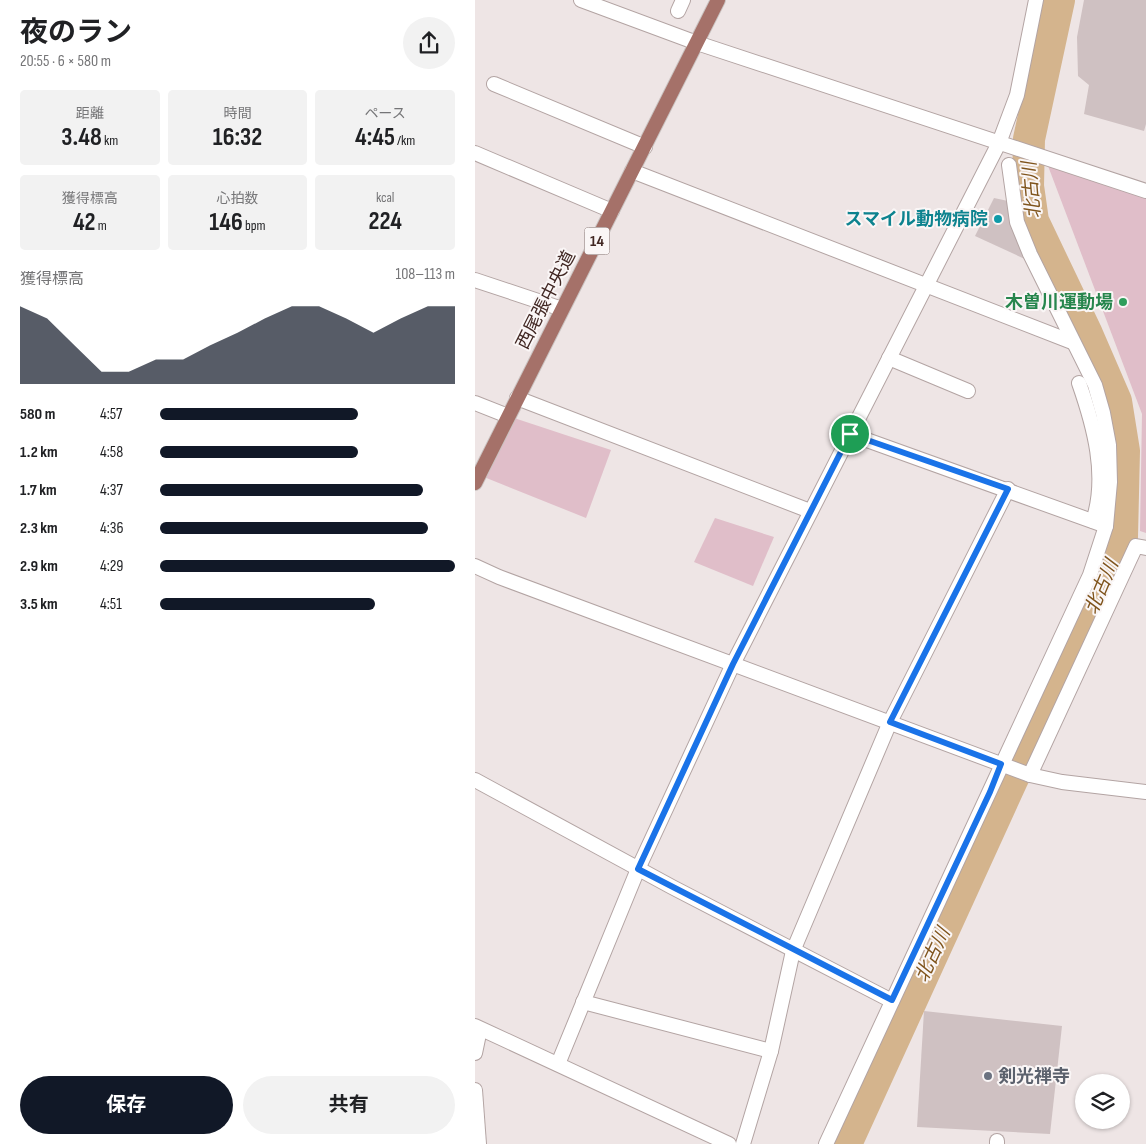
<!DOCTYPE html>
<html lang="ja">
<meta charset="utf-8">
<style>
:root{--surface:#fff;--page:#f2f2f2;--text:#202124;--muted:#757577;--accent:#111827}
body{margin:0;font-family:"Sofia Sans Condensed","Noto Sans JP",sans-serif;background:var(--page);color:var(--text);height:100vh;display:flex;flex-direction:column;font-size:19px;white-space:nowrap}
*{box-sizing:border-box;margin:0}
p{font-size:16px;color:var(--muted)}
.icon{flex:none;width:28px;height:28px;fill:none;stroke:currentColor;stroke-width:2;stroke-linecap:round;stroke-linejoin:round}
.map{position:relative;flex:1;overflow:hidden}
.drawer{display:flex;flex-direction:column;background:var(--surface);width:475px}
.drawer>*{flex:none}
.tools{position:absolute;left:600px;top:1074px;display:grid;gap:10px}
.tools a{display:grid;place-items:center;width:55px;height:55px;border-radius:50%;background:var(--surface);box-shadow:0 1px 4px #0004;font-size:25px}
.pin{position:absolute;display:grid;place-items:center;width:42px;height:42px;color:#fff;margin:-21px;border:2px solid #fff;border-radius:50%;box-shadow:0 1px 5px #0007}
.round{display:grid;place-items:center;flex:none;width:52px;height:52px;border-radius:26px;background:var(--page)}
.headline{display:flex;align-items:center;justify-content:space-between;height:85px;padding:0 20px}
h1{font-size:28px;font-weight:700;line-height:38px}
.stats{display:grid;grid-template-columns:repeat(3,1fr);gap:8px;height:85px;padding:5px 20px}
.stats div{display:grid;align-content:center;border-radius:5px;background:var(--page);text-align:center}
.stats b{font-size:25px;font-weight:700}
.stats small{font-size:14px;font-weight:400}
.stats p{font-size:14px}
.chart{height:140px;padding:10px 20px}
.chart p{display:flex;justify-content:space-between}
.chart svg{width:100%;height:90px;margin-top:5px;fill:var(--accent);opacity:.7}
.action{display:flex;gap:10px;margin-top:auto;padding:10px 20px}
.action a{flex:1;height:58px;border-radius:30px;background:var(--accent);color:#fff;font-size:20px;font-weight:700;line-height:58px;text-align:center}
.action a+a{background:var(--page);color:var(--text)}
ul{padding:0 20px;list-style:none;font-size:16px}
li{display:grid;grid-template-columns:80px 60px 1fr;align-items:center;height:38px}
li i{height:12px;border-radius:6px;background:var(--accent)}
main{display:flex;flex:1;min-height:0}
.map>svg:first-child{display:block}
</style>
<main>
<section class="drawer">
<div class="headline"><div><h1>夜のラン</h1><p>20:55 · 6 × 580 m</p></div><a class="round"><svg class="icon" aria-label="share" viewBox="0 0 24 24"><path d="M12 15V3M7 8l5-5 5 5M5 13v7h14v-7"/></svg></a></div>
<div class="stats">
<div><p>距離</p><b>3.48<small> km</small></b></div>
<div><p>時間</p><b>16:32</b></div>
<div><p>ペース</p><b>4:45<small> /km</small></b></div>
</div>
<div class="stats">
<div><p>獲得標高</p><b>42<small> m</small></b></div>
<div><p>心拍数</p><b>146<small> bpm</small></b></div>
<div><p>kcal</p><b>224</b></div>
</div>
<div class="chart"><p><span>獲得標高</span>108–113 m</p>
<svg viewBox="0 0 160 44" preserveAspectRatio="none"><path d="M0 44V6L10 12L20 25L30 38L40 38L50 32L60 32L70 25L80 19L90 12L100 6L110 6L120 12L130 19L140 12L150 6L160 6V44z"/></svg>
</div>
<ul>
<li><b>580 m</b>4:57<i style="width:67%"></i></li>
<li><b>1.2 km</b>4:58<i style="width:67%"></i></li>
<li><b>1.7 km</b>4:37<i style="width:89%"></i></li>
<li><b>2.3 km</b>4:36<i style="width:91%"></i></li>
<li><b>2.9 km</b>4:29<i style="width:100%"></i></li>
<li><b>3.5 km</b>4:51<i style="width:73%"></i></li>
</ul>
<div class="action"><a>保存</a><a>共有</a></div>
</section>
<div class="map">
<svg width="671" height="1144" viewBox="0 0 671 1144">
<rect width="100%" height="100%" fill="#eee5e5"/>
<g fill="#e0bec9">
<path d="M570,158L671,191V533L665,531L667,414Z"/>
<path d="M33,416L136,450L111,518L4,475Z"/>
<path d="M240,518L299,537L278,586L219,562Z"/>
</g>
<path fill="#d4b48d" d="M378,1103L392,1109L376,1144H360Z"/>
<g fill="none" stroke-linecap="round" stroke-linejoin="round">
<path stroke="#d4b48d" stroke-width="32" d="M371,1144L537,780L633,579L647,537L649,451L641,401L612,334L558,221L553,186L554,139L584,0"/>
</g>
<g fill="#cfc1c2">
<path d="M609,0H671V124L669,131L609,114L614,85L603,76L602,37Z"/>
<path d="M519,198L533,201L552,260L500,236Z"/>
<path d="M449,1011L587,1026L575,1134L442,1127Z"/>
</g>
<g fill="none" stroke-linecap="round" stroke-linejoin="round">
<defs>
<g id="minor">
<path d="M203,11L208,0"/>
<path d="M19,84L170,147"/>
<path d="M0,153L137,211"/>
<path d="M534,165L542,222L555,254L620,385L628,413L634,445L635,482L631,526"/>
<path d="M157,171L597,342"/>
<path d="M0,280L87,309"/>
<path d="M414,358L493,391"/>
<path d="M604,383C619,426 633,476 618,521"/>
<path d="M42,398L335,511"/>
<path d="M0,403L33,416"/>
<path d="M0,566L24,577L555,775L587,782L671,792"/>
<path d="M555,775L661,546L671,548"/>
<path d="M0,780L197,887L417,1001"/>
<path d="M108,1002L296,1051"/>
<path d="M0,1026L254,1144"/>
<path d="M0,1053L5,1029"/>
<path d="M83,1064L163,869L258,664L524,143L542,95L561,0"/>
<path d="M0,1090L4,1144"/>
<path d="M522,1141V1144"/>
<path d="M268,1144L296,1051L318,951L415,722L533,489"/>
<path d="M351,1144L615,575L631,526L375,434"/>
</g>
<path id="tertiary" d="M106,0L222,43L671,191"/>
<path id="primary" d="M0,483L243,0"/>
</defs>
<use href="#minor" stroke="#b3a4a3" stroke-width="16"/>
<use href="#tertiary" stroke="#b3a4a3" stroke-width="16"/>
<use href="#primary" stroke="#cac3c1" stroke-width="16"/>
<use href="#minor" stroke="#fff" stroke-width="14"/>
<use href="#tertiary" stroke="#fff" stroke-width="14"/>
<use href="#primary" stroke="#a57169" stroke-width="14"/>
</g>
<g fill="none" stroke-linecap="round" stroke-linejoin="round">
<defs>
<path id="route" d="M375,434L533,489L415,722L526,764L515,792L417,1000L163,869L258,664Z"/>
</defs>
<use href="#route" stroke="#fff" stroke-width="10"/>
<use href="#route" stroke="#1a73e8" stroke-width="6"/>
</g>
<circle fill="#0f9aa8" stroke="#faf6f6" stroke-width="2" cx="523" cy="219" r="5"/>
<circle fill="#2e9e5b" stroke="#faf6f6" stroke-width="2" cx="648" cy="302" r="5"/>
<circle fill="#6b7280" stroke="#faf6f6" stroke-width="2" cx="513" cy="1076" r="5"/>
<g text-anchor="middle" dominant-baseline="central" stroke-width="4" stroke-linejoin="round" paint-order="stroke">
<rect fill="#faf6f6" stroke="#786562" stroke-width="1" x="109.5" y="227.5" width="25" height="27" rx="4"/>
<g font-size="16" font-weight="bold" fill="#412723">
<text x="122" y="241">14</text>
</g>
<g font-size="18" font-weight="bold" fill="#0d838f" stroke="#faf6f6" text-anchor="end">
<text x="513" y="219">スマイル動物病院</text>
</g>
<g font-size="18" fill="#412723" stroke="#faf6f6">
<text transform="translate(71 300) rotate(-63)">西尾張中央道</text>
</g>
<g font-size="18" font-weight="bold" fill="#27864d" stroke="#faf6f6" text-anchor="end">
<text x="638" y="302">木曽川運動場</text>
</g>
<g font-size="18" font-weight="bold" fill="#5b616d" stroke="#faf6f6" text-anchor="start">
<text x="523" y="1076">剣光禅寺</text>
</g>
<g font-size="19" font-style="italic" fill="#7f541c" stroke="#faf6f6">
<text transform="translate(557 190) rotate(-95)">北古川</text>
<text transform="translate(627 587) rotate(-67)">北古川</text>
<text transform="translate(458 955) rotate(-65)">北古川</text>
</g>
</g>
</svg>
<div class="tools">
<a><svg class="icon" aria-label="layers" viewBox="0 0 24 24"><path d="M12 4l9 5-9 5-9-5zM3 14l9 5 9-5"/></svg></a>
</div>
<div class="pin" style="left:375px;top:434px;background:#1e9e55"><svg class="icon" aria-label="arrive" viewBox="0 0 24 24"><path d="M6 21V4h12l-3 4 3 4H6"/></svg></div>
</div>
</main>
